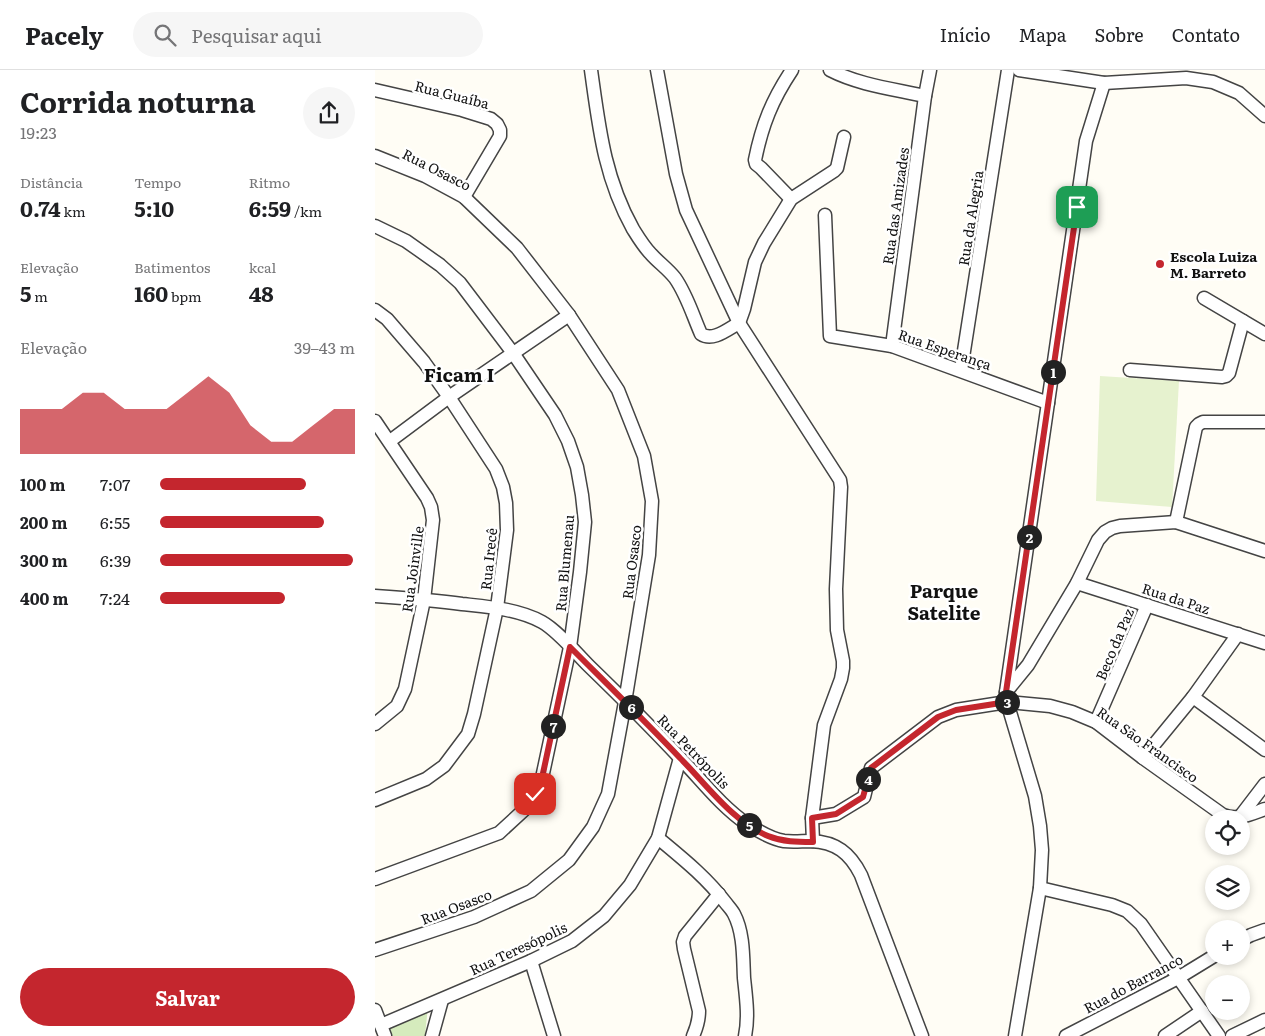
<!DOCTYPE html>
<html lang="pt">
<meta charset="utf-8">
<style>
:root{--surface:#fff;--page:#f6f6f6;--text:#202124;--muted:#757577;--line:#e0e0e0;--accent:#c4262e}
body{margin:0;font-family:Literata,serif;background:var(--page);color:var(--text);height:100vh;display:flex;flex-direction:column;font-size:19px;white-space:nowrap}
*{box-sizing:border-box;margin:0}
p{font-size:16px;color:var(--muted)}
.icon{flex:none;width:28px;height:28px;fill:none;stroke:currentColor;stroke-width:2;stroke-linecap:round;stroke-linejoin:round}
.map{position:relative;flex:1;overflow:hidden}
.panel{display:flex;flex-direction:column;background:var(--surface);width:375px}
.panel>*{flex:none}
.tools{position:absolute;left:830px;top:740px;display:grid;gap:10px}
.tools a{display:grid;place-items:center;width:45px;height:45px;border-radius:50%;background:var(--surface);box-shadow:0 2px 8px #0003;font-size:25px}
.pin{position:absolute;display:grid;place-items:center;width:42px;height:42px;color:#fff;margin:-21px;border-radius:10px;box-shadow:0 2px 8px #0006}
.km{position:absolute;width:25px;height:25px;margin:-12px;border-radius:50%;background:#222;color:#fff;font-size:14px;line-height:25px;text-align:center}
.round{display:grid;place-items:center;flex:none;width:52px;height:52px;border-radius:26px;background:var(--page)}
.headline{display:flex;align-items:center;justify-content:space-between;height:85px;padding:0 20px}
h1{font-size:28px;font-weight:700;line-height:38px}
.figures{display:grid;grid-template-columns:repeat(3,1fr);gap:8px;height:85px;padding:5px 20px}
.figures div{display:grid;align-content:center}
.figures b{font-size:21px;font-weight:700}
.figures small{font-size:14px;font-weight:400}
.figures p{font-size:14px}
.chart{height:140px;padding:10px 20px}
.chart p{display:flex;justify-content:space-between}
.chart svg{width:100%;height:90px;margin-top:5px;fill:var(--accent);opacity:.7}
.action{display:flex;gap:10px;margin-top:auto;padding:10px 20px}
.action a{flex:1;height:58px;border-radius:30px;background:var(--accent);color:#fff;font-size:20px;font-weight:700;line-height:58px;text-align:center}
ul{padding:0 20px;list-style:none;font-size:16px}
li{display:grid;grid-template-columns:80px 60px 1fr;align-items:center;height:38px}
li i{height:12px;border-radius:6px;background:var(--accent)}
header{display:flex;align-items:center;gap:30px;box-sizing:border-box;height:70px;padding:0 25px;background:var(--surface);border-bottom:1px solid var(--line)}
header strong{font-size:24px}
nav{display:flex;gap:28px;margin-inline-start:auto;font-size:18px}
.search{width:350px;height:45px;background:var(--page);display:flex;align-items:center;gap:12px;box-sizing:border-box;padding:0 18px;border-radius:28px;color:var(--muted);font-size:19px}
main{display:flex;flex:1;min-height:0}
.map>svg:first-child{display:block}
</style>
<header>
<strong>Pacely</strong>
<div class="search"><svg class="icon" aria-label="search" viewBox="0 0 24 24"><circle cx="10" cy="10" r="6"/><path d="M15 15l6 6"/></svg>Pesquisar aqui</div>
<nav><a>Início</a><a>Mapa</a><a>Sobre</a><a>Contato</a></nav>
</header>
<main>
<section class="panel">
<div class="headline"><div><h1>Corrida noturna</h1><p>19:23</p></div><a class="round"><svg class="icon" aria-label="share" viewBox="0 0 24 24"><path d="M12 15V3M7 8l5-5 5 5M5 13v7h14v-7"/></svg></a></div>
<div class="figures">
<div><p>Distância</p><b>0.74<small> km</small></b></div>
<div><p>Tempo</p><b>5:10</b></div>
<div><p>Ritmo</p><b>6:59<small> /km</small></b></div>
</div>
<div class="figures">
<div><p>Elevação</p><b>5<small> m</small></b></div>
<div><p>Batimentos</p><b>160<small> bpm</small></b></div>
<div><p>kcal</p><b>48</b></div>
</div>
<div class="chart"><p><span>Elevação</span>39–43 m</p>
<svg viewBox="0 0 160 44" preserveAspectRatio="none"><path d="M0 44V22L10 22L20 22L30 14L40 14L50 22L60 22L70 22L80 14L90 6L100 14L110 30L120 38L130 38L140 30L150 22L160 22V44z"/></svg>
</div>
<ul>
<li><b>100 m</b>7:07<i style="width:75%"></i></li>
<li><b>200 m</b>6:55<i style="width:84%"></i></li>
<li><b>300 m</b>6:39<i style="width:99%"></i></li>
<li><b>400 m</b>7:24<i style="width:64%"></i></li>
</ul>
<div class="action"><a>Salvar</a></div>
</section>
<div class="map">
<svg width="890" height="966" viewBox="0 0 890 966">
<rect width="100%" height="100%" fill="#fffdf5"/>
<path fill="#d5ebbd" d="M53,936L50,966H12L8,956Z"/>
<path fill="#e6f2cf" d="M725,306L804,311L797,437L721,431Z"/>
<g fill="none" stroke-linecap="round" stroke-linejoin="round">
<defs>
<g id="minor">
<path d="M216,0C224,57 229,107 258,159C263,167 269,177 276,184C283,192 293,199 300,208C312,225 318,246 326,264C338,272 353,259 364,253L369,239L380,192L389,173L416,129L459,101L462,98L469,67"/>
<path d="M282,0L301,104L311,140L364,253L465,410L466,417L461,519L462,560L468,591V598L466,609L449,655L437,748L438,771"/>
<path d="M455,0C484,15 519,19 550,26"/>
<path d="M644,0L729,13L811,8L838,12L864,23L890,46"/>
<path d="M0,20L87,40L116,49L122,54L125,60V66L89,127"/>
<path d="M0,86L50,106L89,127L142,178L194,245L243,320L269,386L277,431L274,485L250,632L233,724L218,757L194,790L156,821L99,847L0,880"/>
<path d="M416,129L386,98L381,94L380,90C387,55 397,30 417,0"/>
<path d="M450,145L455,266L517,276L673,333"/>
<path d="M0,156L31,171L65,195L85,213L138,283L180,345L193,371L202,397L207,425L210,452L205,502L195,577L167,708L160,725L150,739L124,763L0,809"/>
<path d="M829,228L890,264"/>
<path d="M0,240L12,249L49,292L74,327L121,399L128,417L131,433L132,460L122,538L99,644L93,664L69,696L51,709L0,730"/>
<path d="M517,276L550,26L555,0"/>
<path d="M586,300L633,0"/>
<path d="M755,300L847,307L851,306L854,303L868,251"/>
<path d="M0,351L52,428L56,437L58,450L49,530L30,619L22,636L0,654"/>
<path d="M15,371L74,327L194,245"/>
<path d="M801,452L821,357L824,354L828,352H890"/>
<path d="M702,513L890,573"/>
<path d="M0,526C29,528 58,530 87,534C114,537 143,539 167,552C183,561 201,583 214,596C246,627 277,658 307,690C328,712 347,737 372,754C383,761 396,769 409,771C418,772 427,771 436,771C461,772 475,783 486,805L547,966"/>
<path d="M631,622L653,595L702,513L723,470L730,462L737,458L745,456L801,452L890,481"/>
<path d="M818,627L890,680"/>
<path d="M721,652L772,535"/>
<path d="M768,688L818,627L863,564"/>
<path d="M437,748L461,744L489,727L496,698L563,647L581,640L632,632L675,636L697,642L721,652L768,688L848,745C862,751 876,744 890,739"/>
<path d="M864,748L890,714"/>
<path d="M283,768C307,788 331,807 350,832C353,836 357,840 359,844C369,863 368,888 369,908C371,927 374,947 370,966"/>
<path d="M665,818L737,835L752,841L766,854L844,966"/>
<path d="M866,870L876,865L890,860"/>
<path d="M156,891L179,966"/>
<path d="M0,940L10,966"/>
<path d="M6,955L156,891L197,871L229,846L255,815L283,768L305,688"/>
<path d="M57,966L67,930"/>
<path d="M318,966C322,957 324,951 324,941L309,879L308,872L310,866L344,824"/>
<path d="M640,966L665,818L667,780L665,756L660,726L632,632L631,622L711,71L729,13"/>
<path d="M691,966L803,908L839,886"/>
<path d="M790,966L827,941"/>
<path d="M857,966L890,950"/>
</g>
</defs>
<use href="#minor" stroke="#444" stroke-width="15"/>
<use href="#minor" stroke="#fff" stroke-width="12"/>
</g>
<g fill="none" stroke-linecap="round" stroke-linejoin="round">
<defs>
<path id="route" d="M160,724L167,708L195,577C232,614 269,650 305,688C332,715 357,751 393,766C408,772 422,772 438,772L437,748L461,744L488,727L496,698L563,647L581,640L632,632L631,622L702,137"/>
</defs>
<use href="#route" stroke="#fff" stroke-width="10"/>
<use href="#route" stroke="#c4262e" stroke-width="6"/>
</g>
<circle fill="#c4262e" stroke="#fff" stroke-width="2" cx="785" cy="194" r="5"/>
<g text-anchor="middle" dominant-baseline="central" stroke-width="5" stroke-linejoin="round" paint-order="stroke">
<g font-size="14" fill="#111" stroke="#fff">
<text transform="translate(77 24) rotate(14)">Rua Guaíba</text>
<text transform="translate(62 99) rotate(27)">Rua Osasco</text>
<text transform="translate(520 136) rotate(-82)">Rua das Amizades</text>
<text transform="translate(595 148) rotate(-81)">Rua da Alegria</text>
<text transform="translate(570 279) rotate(19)">Rua Esperança</text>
<text transform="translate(113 489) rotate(-84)">Rua Irecê</text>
<text transform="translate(256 492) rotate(-83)">Rua Osasco</text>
<text transform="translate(189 493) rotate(-85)">Rua Blumenau</text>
<text transform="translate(37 499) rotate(-82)">Rua Joinville</text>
<text transform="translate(801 528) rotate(18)">Rua da Paz</text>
<text transform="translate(739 574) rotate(-67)">Beco da Paz</text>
<text transform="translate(773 674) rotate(35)">Rua São Francisco</text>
<text transform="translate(319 681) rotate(46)">Rua Petrópolis</text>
<text transform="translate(81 836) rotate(-21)">Rua Osasco</text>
<text transform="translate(143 878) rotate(-25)">Rua Teresópolis</text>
<text transform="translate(758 913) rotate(-28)">Rua do Barranco</text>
</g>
<g font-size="14" font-weight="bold" fill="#111" stroke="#fff" text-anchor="start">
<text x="795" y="186">Escola Luiza<tspan x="795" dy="16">M. Barreto</tspan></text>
</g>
<g font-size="19" font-weight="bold" fill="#111" stroke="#fff">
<text x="84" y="304">Ficam I</text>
<text x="569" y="520">Parque<tspan x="569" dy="22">Satelite</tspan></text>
</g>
</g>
</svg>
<div class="tools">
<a><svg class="icon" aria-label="locate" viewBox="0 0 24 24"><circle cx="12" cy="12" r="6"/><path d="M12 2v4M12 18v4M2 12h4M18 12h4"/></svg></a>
<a><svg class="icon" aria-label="layers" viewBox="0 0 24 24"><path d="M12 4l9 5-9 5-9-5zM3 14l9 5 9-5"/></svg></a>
<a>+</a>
<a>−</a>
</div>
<div class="pin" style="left:702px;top:137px;background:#1e9e55"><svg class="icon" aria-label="arrive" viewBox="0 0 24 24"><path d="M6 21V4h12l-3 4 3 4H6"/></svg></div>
<div class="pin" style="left:160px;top:724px;background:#d93025"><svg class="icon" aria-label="check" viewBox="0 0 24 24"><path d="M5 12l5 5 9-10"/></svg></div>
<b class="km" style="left:678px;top:302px">1</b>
<b class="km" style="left:654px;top:467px">2</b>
<b class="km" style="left:632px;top:632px">3</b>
<b class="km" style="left:493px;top:709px">4</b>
<b class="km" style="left:374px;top:755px">5</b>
<b class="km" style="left:256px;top:637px">6</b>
<b class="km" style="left:178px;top:656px">7</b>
</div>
</main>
